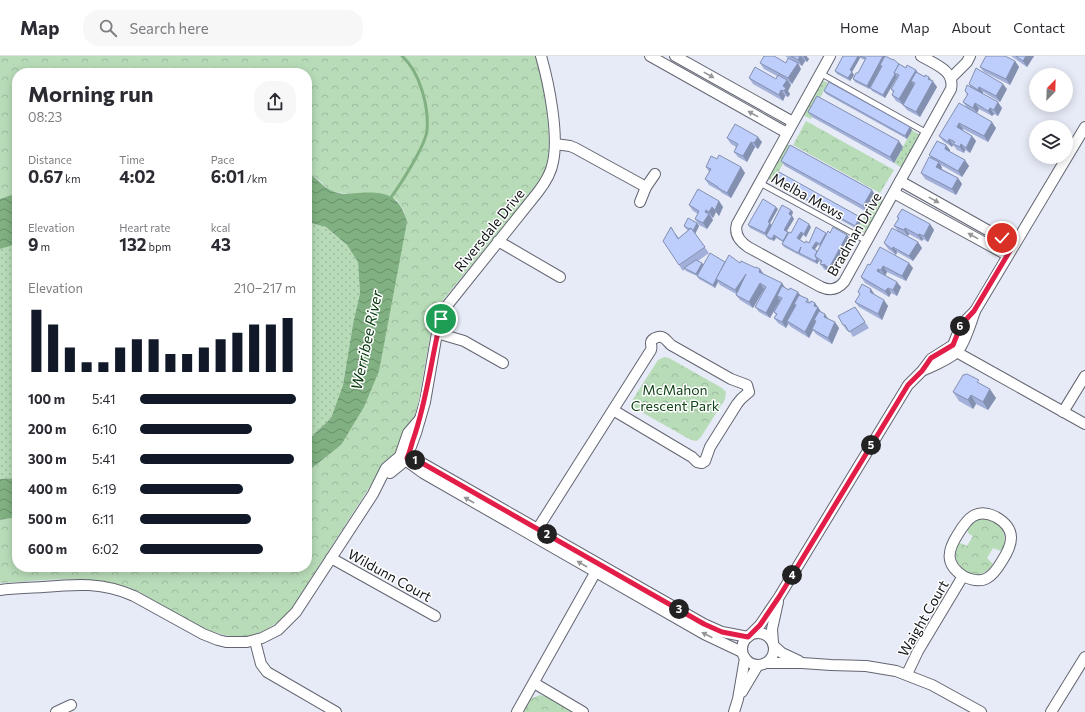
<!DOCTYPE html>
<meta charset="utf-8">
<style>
:root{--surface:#fff;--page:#f7f7f7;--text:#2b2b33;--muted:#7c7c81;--line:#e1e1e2;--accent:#111827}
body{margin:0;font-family:Commissioner,sans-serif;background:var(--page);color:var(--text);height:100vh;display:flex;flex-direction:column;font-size:15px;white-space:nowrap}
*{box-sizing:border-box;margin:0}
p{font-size:13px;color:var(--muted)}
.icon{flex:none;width:22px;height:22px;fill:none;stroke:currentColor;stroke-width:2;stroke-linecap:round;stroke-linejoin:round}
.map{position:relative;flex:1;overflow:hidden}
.details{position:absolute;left:12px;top:12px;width:300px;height:504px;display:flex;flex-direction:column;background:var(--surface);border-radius:16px;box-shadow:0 2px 10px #0003}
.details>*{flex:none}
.needle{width:26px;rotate:23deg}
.buttons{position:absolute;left:1029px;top:12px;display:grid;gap:8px}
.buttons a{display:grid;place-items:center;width:44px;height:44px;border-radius:50%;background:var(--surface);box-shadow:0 2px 10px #0003;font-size:20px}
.pin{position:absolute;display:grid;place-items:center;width:34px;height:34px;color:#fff;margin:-17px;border:2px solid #fff;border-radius:50%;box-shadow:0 1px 4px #0007}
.km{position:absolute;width:20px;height:20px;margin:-10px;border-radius:50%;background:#222;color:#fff;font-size:11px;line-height:20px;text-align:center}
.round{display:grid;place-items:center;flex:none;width:42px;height:42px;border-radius:16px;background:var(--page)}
.overview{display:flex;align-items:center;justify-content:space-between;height:68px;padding:0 16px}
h1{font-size:22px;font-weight:700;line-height:30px}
.metrics{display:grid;grid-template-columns:repeat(3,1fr);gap:6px;height:68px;padding:4px 16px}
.metrics div{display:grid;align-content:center}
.metrics b{font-size:17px;font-weight:700}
.metrics small{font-size:11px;font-weight:400}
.metrics p{font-size:11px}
.chart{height:112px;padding:8px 16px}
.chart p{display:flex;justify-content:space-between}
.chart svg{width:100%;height:72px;margin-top:4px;stroke:var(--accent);stroke-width:6}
ul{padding:0 16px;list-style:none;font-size:13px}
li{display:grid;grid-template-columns:64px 48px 1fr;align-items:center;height:30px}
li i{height:10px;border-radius:5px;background:var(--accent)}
header{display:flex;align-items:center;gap:24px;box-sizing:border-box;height:56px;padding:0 20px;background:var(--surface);border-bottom:1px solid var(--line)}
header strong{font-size:19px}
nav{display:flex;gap:22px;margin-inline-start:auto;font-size:14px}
.search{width:280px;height:36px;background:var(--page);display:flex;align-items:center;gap:10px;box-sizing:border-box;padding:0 14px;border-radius:16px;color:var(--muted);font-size:15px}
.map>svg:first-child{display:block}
</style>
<header>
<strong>Map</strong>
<div class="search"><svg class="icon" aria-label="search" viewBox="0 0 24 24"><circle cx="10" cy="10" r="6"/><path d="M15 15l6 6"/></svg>Search here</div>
<nav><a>Home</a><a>Map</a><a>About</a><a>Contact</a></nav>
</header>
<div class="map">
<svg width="1085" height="656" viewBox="0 0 1085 656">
<defs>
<pattern id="grass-dots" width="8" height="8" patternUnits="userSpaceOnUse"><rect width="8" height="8" fill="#b8dcb8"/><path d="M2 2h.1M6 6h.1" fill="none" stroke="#9dbc9e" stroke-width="1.8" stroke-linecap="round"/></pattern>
<pattern id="park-crowns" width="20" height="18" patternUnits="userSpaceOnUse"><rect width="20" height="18" fill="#b8dcb8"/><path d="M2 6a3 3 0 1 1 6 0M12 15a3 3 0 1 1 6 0" fill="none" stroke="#9dbc9e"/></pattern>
<pattern id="water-waves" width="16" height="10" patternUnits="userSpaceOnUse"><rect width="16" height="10" fill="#81b182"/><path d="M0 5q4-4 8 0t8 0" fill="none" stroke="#688f6a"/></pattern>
</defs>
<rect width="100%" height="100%" fill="#e7ebf7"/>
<g fill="url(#grass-dots)">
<path d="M822,24L831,29L824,34L816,50L818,51L811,63L803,59Z"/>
<path d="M912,74L920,79L902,112L894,107Z"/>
<path d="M787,88L792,91L773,126L768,123Z"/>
<path d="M876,140L884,144L866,178L857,173Z"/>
<path d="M307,166L326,171L347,189L358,206L360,237L353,268L343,329L331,362L307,385Z"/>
<path d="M17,188V422L0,423V193Z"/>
</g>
<g fill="url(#park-crowns)">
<path d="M0,0H535C544,26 554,85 546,111C543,120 537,127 532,135L443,244L436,259L431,275L418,348L415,359L399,394L381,413L292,552C239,614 188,560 135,534C93,516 45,525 0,527V464L17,461V511H307V416L341,389L396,223L406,166L404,155L397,144L371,137L348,138L331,135L307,114V17H17V137L0,143Z"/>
<path d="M806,65L894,114L880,137L793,89Z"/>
<path d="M664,301L669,302L722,332L726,336L725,343L701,381L697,385L691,384L636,353L632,348L633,343L658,304Z"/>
<path d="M980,463C999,464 1011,477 1001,495L993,492L987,502L993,508C989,515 983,518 974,519C960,514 950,502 959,487L963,488L967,490L973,480L969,478L967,474L972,467Z"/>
<path d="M540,639L547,641L573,656H522L530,643Z"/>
</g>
<g fill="url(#water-waves)">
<path d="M307,114C316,122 326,135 339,137C345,139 351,137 357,137C384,135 400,138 407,166L379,315L364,351L341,389L307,416V385L331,362L343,329L353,268L360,237L358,206L347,189L326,171L307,166Z"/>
<path d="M17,137V188L0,193V143Z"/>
<path d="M17,422V461L0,464V423Z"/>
</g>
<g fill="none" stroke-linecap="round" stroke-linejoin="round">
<path stroke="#81b182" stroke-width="3" d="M389,144C399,131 426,89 427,74C429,51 420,16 402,0"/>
<defs>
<g id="service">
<path d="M820,17L927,77"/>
<path d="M760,127L867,185"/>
</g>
<g id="minor">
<path d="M650,0L787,77"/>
<path d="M675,0L793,66"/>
<path d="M830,0L737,168C734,178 739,185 748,191L821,231C830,235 837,234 844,226L951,33C955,14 934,8 921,0"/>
<path d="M951,22L967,6L970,0"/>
<path d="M555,88L570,90L575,92L646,131"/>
<path d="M900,125L1014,189"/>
<path d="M894,137L1007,199"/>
<path d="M640,146L646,131L655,118"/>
<path d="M498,185L560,221"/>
<path d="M437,277L464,285L503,307"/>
<path d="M952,292L960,298L1085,368"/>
<path d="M924,314C935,309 948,304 957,296C964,290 972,264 975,255L1085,71"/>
<path d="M1063,356L1085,320"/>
<path d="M402,400L422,407L704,568L722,576L748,581"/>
<path d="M401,401L423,417L704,578L742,596"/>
<path d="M390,417L406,404L416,377L425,346L437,277L446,251L538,136C545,127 551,118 553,106C559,78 549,28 541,0"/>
<path d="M533,480L651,294C652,292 651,289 651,287C651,284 652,284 655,282C663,278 666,284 671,289L731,323L747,329L749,336L741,343L737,348L710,391L705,405L702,407L697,406L692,401L613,354"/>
<path d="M331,502L435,560"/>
<path d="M0,534C14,532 29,532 43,531C76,528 103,526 134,540L203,578L218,584L226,586H247L262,582L278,574L296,556L373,438L386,412L400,400L408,377L420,363"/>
<circle cx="758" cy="593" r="16"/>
<path d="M749,580L760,569L779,541L908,329L922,315L931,303L953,289L961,269L975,255"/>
<path d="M255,585L261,608L267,616L336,656"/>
<path d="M773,587L772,573L778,546"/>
<path d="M774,590L782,597L799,605"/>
<path d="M766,607H802L831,609L866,610L896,615L932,629L981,656"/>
<path d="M907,618L918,595L963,520C983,530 992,522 1002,505C1013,488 1017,473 996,461C976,451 967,463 958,478C947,495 945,508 963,520"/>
<path d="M534,627L583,656"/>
<path d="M742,636L758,609"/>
<path d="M56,656L71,649"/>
<path d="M517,656L599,510"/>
<path d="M734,656L738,643L745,602"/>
<path d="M1051,656L1085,601"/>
</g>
</defs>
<use href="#service" stroke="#636671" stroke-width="7"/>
<use href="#minor" stroke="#636671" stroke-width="12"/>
<use href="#service" stroke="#fff" stroke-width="5"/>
<use href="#minor" stroke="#fff" stroke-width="10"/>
</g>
<g fill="#a3b0d9" fill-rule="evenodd">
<path d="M785,0H807V1L809,3L807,6L805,5L802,10Z"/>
<path d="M843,0H886V1L906,12L916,14L918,17L933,25L937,31L920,61L907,54L903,49L896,45L892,39L893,36L891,33L898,22L897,21L885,42L872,35L870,32L881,11L869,33L855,26L853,23L858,17L865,4L860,2L852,16L854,19L850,25L837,18L835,15Z"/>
<path d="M1011,0H1034L1027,11Z"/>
<path d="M1015,5L1019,11L1010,29L984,16L980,11Z"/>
<path d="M760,7H786L801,13L792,28L789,26L791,29L788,35L790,38L788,41L785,40L783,45L753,28L749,22L776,23L777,20L764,13Z"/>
<path d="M969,28L1007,33L1000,46L983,36L982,38L1002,52L998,60L994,58L992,60L979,53L977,57L968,52L996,72L988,86L963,73L962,74L972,80L976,85L970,97L965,94L964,97L957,94L953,89L952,91L943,85L939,80L967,52L963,46L967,39L965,35L971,32Z"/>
<path d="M824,35L910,71L912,74L907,83L826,38Z"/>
<path d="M808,56L903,91L894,107L812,61Z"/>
<path d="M727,82L762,86L758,93L755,91L747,106L738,101L734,96L736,91L731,88Z"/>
<path d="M946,89L950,94V96L969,110L962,121L941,109L942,112V113L958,122L962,128L956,139L925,123L921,117L931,102L929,99Z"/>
<path d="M717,103L741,111L745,117L731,142L722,137L720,135L709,129L705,123L709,116L706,111Z"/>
<path d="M781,105L876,140L867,156L785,110Z"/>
<path d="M774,125L862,164L857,173L776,128Z"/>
<path d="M719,145L723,151L719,160L716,156L713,162L711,160L713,164L707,173L699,169L695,163L698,158L693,155L689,149Z"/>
<path d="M778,153L770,167L771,169L791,154L793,156L792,160L794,163L787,175L789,177H791L811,171L806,181L803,179L800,184L805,187H809L830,177L847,179L851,184L833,217L828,213L827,215L824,213L820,208L821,207L819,205L817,208L801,200L784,191L782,188L783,186L776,182L774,185L768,183L766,180L750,172L748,169ZM818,189L820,190L817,195L815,193Z"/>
<path d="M897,161L930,168L934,174L928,186L923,183L922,185L909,178L908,180L903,178L922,192L913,205L897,196L896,199L888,193L884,187L898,175L894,170L898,163Z"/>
<path d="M697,167L699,170L695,178L709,197L698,205L702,207L703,209L725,206L740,207L756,212L760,213L764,218L782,227L785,232L789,234L798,236L801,241L808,243L810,247H815L821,256L839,272L832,288L816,278L813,274L809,282L791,271L788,268L786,272L778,267L774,262L776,259L774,256L780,244L770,262L759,256L755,251L764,233L753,252L740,244L736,239V238L720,229L718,226L715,232L699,223L697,220L686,215L685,213L683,215L679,209L675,177L679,182L688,174L686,173L684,170Z"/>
<path d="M870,209L913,212L906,225L887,216L885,220L901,231L897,240L891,237L889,241L865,227L861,221Z"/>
<path d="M858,236L875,239L888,250L882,264L859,251L855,246L860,239Z"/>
<path d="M855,251L869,272L853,281L849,274L847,275L843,269Z"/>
<path d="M982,329L996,342L988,354L976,348L973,353L959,345L953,336Z"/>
</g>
<g fill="#8490b0">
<path d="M800,0H801L805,5L802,10L798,4Z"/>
<path d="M803,0H807V1L809,3L807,6Z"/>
<path d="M858,0H859L860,2L852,16L854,19L850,25L848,22L850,14Z"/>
<path d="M883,0H886V1L880,9L881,11L869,33L867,30Z"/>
<path d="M1026,0H1034L1027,11L1023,5Z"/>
<path d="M1015,5L1019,11L1010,29L1006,23Z"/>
<path d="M798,7L801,13L792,28L788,22Z"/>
<path d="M916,14L920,20L911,25L914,29L903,49L899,43Z"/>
<path d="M895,18L897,21L885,42L883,39Z"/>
<path d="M929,21L937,31L920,61L916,56Z"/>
<path d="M787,24L791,29L788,35L790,38L788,41L784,35L783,30Z"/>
<path d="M1003,28L1007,33L1000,46L996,40Z"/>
<path d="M979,31L983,36L982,39L978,34Z"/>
<path d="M781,34L785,40L783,45L779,39Z"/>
<path d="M998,46L1002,52L998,60L994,54Z"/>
<path d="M975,47L979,53L977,57L973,52Z"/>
<path d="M990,52L994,58L992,60L988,55Z"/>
<path d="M992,66L996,72L988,86L984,80Z"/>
<path d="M959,67L963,73L961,77L957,71Z"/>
<path d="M910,71L912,74L907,83L905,80Z"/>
<path d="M972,80L976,85L970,97L966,92Z"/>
<path d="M758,81L762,86L758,93L754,87Z"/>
<path d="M949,83L953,89L952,91L948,86Z"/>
<path d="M899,85L903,91L894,107L890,101Z"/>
<path d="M751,86L755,91L747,106L743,100Z"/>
<path d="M961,88L965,94L964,97L960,91Z"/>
<path d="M946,89L950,94L949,99L945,93Z"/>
<path d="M965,104L969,110L962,121L958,115Z"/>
<path d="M939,106L942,112L940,116L936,111Z"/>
<path d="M741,111L745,117L731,142L727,137Z"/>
<path d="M958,122L962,128L956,139L952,133Z"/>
<path d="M872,134L876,140L867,156L863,150Z"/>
<path d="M719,145L723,151L719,160L715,154Z"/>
<path d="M712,151L716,156L713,162L709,156Z"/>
<path d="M776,151L778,153L770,167L772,170L767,180L765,177L768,166Z"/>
<path d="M706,154L713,164L707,173L703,167Z"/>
<path d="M791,154L793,156L791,161L789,158Z"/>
<path d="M792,160L794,163L786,176L784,174Z"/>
<path d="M860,161L862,164L857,173L855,170Z"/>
<path d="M697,167L699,170L695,178L693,175Z"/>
<path d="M809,168L811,171L806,181L804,178Z"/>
<path d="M930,168L934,174L928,186L924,180Z"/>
<path d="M905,172L909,178L908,180L904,174Z"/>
<path d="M788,176L790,179L785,187L783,185Z"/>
<path d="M801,176L803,179L799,185L797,182Z"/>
<path d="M826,177L828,180L822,190L820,188Z"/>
<path d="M919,178L923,183L922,185L918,179Z"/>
<path d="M774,179L776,182L774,185L772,183Z"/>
<path d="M847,179L851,184L833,217L829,212Z"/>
<path d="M816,186L818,189L814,194L812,192Z"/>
<path d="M918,186L922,192L913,205L909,200Z"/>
<path d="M893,191L897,196L896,199L892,193Z"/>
<path d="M817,203L819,205L817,208L815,205Z"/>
<path d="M725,206L716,223L718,226L715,232L713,229Z"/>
<path d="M702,207L704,210L698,221L696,218Z"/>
<path d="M909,207L913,212L906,225L902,220Z"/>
<path d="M824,208L828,213L827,215L823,209Z"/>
<path d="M883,210L887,216L885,220L881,214Z"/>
<path d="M760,213L764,219L759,216Z"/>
<path d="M878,213L882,218L877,215Z"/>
<path d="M746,218L739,240L735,234Z"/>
<path d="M897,226L901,231L897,240L893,234Z"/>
<path d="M760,227L764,233L753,252L749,246Z"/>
<path d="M782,227L786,233L777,240L780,244L770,262L766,257Z"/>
<path d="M888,232L891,237L889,241L885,235Z"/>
<path d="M871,233L875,239L870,236Z"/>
<path d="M798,236L802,242L796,249L794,248L796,252L787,265L788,268L786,272L782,266Z"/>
<path d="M884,244L888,250L882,264L878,258Z"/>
<path d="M815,247L822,257L816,265L814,264L816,268L812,273L813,274L809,282L805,276Z"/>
<path d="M825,258L829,264L824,261Z"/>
<path d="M835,266L839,272L832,288L828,282Z"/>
<path d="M990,333L996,342L988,354L983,346Z"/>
<path d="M971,339L976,348L973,353L968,344Z"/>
</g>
<g fill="#bdcdfc" stroke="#8490b0">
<path d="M764,0H774L786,7L788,2L798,7L788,22L760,7Z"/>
<path d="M791,0H800L798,4Z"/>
<path d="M843,0H858L850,14L852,16L848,22L835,15Z"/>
<path d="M860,0H883L867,30L853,23L856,17H858L866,2Z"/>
<path d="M885,0L893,4V3L899,8L894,17L895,18L883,39L870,32L882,10L880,9Z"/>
<path d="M986,0H1005L1015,5L1006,23L980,11Z"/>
<path d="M1016,0H1026L1023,5Z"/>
<path d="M899,8L906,12L907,9L916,14L899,43L892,39L894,35L891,33L899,19L894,17Z"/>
<path d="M755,11L776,23L778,19L787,24L783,30L786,32L784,35L781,34L779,39L749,22Z"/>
<path d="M976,12L1003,28L996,40L979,31L978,34L969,28Z"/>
<path d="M916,16L925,21V19L929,21L928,23L933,25L916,56L903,49L915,27L911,25Z"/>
<path d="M829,26L910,71L905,80L824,35Z"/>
<path d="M967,29L998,46L994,54L990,52L988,55L975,47L973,52L963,46L968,38L965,35Z"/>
<path d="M817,40L899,85L890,101L808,56Z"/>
<path d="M959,47L992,66L984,80L959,67L957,71L972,80L966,92L961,88L960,91L953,88L955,86L949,83L948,86L939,80Z"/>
<path d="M735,68L758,81L754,87L751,86L743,100L734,96L738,88L727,82Z"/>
<path d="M937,85L946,89L945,93L965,104L958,115L929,99Z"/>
<path d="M790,89L872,134L863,150L781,105Z"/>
<path d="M719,99L741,111L727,137L718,132V131L705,123L711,113L706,111L711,100L717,103Z"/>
<path d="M929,101L939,106L936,111L958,122L952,133L921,117Z"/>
<path d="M779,116L860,161L855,170L774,125Z"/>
<path d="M698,133L719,145L715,154L712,151L709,156L706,154L705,156L709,158L703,167L695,163L699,155L689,149Z"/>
<path d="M763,143L776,151L768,166L770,167L765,177L748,169Z"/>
<path d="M782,149L791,154L789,158L792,160L784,174L788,176L783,185L774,179L772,183L766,180Z"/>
<path d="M902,153L930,168L924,180L919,178L918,179L905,172L904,174L894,170L899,162L897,161Z"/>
<path d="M688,162L697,167L693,175L691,172L689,173L684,170Z"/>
<path d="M799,162L809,168L804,178L801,176L797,182L805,187L806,185L809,187L816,171L826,177L820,188L816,186L812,192L817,195L815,200L817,203L815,205L799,197L801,191L798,197L782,188L789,176L791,177Z"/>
<path d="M671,171L678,183L691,172L705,191L679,209L663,185Z"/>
<path d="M833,171L847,179L829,212L824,208L823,209L820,208L822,205L815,200L828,175L830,177Z"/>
<path d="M892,172L918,186L909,200L893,191L892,193L884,187Z"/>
<path d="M880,191L909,207L902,220L883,210L881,214L878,213L877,215L897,226L893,234L888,232L885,235L861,221L868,208L870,209Z"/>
<path d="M710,197L725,206L713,229L697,220Z"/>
<path d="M729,199L740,207L741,205L756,212V211L760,213L759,216L782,227L766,257L755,251L766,231L760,227L749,246L736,239L746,218L735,234L716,223Z"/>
<path d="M696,204L702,207L696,218L684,212Z"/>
<path d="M862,228L871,233L870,236L884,244L878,258L855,246L860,238L858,236Z"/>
<path d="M782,230L789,234L790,232L798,236L782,266L774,262L777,258L774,256L782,242L777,240Z"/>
<path d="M799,239L808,243L806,246L810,247L811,245L815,247L814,250L818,251L805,276L787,265L796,249L794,248Z"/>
<path d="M855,251L865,266L849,276L845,269H843L838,260Z"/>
<path d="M819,255L825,258L824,261L835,266L828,282L812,273L816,265L814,264Z"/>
<path d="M967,318L979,324L977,326L990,333L983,346L971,339L968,344L953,336L963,319Z"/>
</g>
<defs><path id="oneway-solid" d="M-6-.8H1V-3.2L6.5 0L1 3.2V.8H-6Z"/></defs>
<g fill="#959698">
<use href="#oneway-solid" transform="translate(709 19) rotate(29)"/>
<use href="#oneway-solid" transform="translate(753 58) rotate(-151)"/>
<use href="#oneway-solid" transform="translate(934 144) rotate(29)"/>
<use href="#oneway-solid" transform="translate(973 180) rotate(-151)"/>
<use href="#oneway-solid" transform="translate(469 444) rotate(-150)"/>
<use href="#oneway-solid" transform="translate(582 508) rotate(-150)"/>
<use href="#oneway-solid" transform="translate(707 579) rotate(-153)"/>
</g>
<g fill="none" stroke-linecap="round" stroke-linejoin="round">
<defs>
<path id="route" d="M441,263C431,303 427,345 413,384C411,390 410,396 407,402L422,407L704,568L722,576L748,581L760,569L779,541L908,329L922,315L931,302L953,289L961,269L974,255L1014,188L1002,182"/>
</defs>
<use href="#route" stroke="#fff" stroke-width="8"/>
<use href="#route" stroke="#e11d48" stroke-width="5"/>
</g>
<g text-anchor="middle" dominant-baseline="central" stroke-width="3" stroke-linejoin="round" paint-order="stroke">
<g font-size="14" fill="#14161a" stroke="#fff">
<text transform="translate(808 140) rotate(29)">Melba Mews</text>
<text transform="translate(489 174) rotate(-51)">Riversdale Drive</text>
<text transform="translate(854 178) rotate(-60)">Bradman Drive</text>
<text transform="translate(390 519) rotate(29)">Wildunn Court</text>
<text transform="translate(923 562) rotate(-60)">Waight Court</text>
</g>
<g font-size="14" fill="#104417" stroke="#fff">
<text x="675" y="333">McMahon<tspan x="675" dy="16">Crescent Park</tspan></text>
</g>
<g font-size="15" font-style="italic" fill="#003507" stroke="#fff">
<text transform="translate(366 284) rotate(-78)">Werribee River</text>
</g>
</g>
</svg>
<div class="buttons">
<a><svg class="needle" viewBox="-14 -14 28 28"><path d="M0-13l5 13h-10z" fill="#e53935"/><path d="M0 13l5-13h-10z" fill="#7c7c81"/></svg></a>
<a><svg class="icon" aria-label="layers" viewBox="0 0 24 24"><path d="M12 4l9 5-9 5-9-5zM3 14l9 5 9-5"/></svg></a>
</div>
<div class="pin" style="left:441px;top:263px;background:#1e9e55"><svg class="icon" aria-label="arrive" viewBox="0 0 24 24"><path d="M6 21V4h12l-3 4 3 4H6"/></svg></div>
<div class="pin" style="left:1002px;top:182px;background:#d93025"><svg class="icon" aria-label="check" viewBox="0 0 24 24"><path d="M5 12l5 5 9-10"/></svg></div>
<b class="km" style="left:415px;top:404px">1</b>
<b class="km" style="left:547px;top:478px">2</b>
<b class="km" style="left:679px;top:553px">3</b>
<b class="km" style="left:792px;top:519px">4</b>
<b class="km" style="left:871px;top:389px">5</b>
<b class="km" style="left:960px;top:270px">6</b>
<section class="details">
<div class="overview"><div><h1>Morning run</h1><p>08:23</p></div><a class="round"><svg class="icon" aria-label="share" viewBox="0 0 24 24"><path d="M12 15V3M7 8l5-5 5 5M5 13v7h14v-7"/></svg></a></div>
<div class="metrics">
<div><p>Distance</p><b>0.67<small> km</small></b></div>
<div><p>Time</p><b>4:02</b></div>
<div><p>Pace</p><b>6:01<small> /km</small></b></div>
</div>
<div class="metrics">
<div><p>Elevation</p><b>9<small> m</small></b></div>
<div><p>Heart rate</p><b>132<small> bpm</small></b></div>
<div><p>kcal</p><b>43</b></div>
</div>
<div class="chart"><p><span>Elevation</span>210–217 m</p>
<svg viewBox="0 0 160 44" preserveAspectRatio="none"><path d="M5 44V6M15 44V15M25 44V29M35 44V38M45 44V38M55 44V29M65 44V24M75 44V24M85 44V33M95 44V33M105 44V29M115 44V24M125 44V20M135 44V15M145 44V15M155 44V11"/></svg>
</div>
<ul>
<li><b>100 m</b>5:41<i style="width:100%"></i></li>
<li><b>200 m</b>6:10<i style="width:72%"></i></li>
<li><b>300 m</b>5:41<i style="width:99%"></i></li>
<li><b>400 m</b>6:19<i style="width:66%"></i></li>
<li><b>500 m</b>6:11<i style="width:71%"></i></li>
<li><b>600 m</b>6:02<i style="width:79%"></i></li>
</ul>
</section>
</div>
